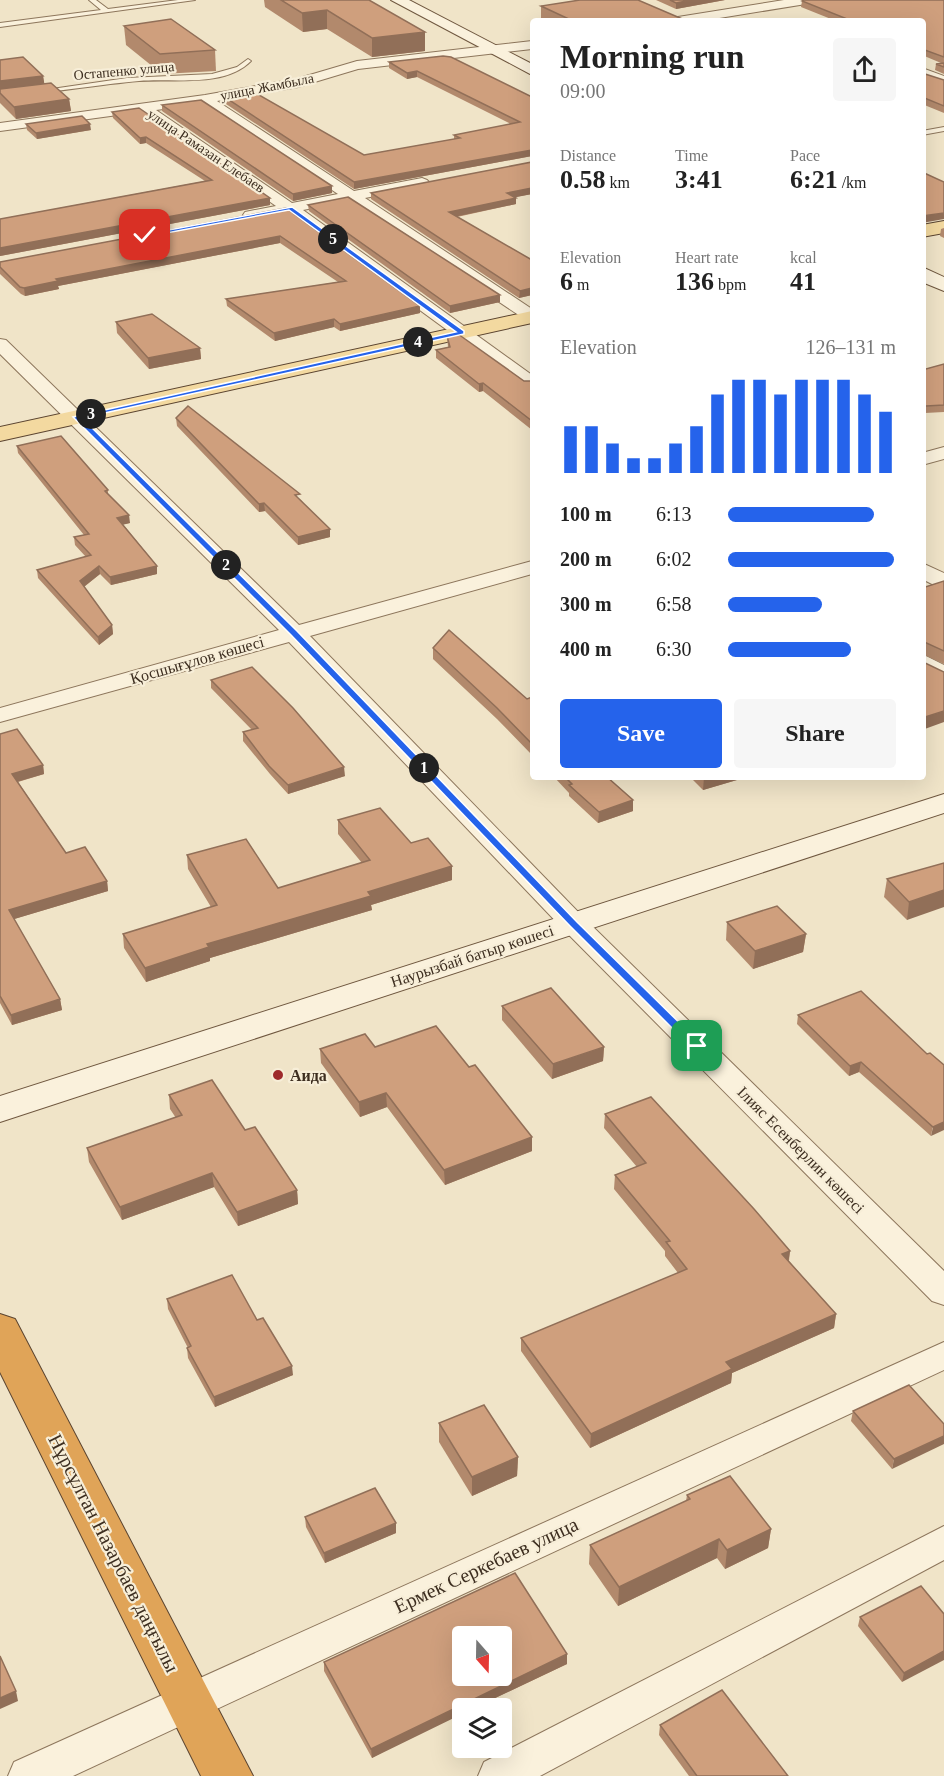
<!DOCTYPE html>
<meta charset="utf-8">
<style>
:root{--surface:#fff;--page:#f6f6f6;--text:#222;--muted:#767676;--accent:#2563eb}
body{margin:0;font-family:"Times New Roman",serif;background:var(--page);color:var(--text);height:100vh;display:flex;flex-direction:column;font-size:22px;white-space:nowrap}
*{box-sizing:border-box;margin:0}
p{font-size:20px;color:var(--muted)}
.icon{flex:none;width:33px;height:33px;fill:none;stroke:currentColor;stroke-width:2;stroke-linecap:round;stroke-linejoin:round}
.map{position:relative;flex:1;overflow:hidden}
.details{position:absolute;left:530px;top:18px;width:396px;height:762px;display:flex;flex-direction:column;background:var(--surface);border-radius:6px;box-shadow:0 6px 24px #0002}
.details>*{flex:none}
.needle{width:39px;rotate:160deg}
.controls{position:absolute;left:452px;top:1626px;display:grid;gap:12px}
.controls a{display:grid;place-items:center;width:60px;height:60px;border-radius:6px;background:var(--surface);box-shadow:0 6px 24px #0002;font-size:30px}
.pin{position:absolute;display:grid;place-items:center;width:51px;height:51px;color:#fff;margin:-26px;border-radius:12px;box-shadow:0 3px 9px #0006}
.km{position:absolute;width:30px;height:30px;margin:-15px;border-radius:50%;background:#222;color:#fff;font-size:16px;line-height:30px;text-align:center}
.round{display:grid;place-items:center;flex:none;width:63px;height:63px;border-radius:6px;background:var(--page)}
.headline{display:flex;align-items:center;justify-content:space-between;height:102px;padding:0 30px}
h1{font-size:33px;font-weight:800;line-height:45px}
.figures{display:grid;grid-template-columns:repeat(3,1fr);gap:9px;height:102px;padding:6px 30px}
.figures div{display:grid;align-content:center}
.figures b{font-size:26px;font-weight:800}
.figures small{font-size:16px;font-weight:400}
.figures p{font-size:16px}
.chart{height:168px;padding:12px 30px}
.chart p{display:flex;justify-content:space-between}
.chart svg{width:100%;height:108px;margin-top:6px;stroke:var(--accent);stroke-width:6}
.button{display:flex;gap:12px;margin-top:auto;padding:12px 30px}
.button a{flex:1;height:69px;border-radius:6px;background:var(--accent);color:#fff;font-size:24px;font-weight:800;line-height:69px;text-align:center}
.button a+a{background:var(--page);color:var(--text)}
ul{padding:0 30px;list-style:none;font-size:20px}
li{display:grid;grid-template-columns:96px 72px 1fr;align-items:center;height:45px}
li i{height:15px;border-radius:8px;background:var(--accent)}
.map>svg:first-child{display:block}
</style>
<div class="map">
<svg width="944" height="1776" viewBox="0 0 944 1776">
<rect width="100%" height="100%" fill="#f0e4c8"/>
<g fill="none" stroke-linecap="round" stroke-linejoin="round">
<defs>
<g id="lane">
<path d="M89,0H96L108,9L178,0H195L0,27V23L101,10Z"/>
<path d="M248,59L251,61C224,88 174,78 139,81C106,84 73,89 41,93L38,91L127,78L212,74L237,67Z"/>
<path d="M944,127V131L922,135V131Z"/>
</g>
<g id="street">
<path d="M784,0H812L806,4L701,21H672L678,17Z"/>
<path d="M532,41V49L358,69L298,87L217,101L354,191L422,178L427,180L430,183L427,186L365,198L532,309V321L526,320L349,201L303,210L532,375V389L525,387L287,213L245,218L243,215L245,212L276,206L140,112L0,131V123L205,95L296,79L357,61ZM202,104L338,194L292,203L156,110Z"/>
<path d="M922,68L944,76V85L922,77Z"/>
<path d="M0,339L6,340L299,625L532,561V574L310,636L584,918L944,1271V1305L932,1301L564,930L289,642L0,722V708L279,630L0,354Z"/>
<path d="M944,447V459L922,465V453Z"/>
<path d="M922,563L944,573V590L922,579Z"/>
<path d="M922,654L944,665V683L922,672Z"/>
<path d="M944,1342V1370L73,1776H8L14,1762Z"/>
<path d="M944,1526V1560L540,1776H478L484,1762Z"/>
</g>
<g id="secondary">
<path d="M391,0H409L532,64V75Z"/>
<path d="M922,267L944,277V291L922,282Z"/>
<path d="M944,794V813L0,1122V1096Z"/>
</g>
<g id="primary">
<path d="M944,221V233L922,237V225Z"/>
<path d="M532,311V323L0,441V427Z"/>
</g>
<path id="highway" d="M0,1314L15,1319L253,1776H201L0,1372Z"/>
</defs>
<use href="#lane" stroke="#8d765c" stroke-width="2"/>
<use href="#street" stroke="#8d765c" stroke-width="2"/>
<use href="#secondary" stroke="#6f573f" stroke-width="2"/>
<use href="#primary" stroke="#5b4430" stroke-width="2"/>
<use href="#highway" stroke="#5b4430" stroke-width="2"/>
<use href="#lane" fill="#faf1dc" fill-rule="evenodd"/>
<use href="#street" fill="#faf1dc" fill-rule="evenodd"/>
<use href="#secondary" fill="#faf1dc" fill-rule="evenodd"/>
<use href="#primary" fill="#f3d9a0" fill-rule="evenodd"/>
<use href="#highway" fill="#e0a458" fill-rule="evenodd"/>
</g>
<g fill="#b2896c">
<path d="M264,0H369L425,51L372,57L327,29L303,32L265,7Z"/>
<path d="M656,0H725L676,9Z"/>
<path d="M944,0V74L935,70L936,64L941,63L922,55V21H836L801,7L802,1Z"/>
<path d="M541,6L687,21H542L541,20Z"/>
<path d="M124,26L215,50L216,71L162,74L126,45Z"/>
<path d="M0,60L43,76L44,84L69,99L71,111L16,119L0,103Z"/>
<path d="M389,62L532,97V156L354,189L223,102V96L364,155L454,139V135L511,124L417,77L407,79L389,68Z"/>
<path d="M922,73L944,80V113L922,104Z"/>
<path d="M162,105L332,193L293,201L162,111Z"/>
<path d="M112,112L270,205L0,256V219L205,181L146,143L140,144L113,118Z"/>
<path d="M26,124L91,130L37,139L27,130Z"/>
<path d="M532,162V194L515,197L516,198V204L457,217L532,260V295L519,298L371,199V193Z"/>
<path d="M308,205L500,302L450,313L309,211Z"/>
<path d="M286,208L420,313L340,331L334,327L275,341L227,306L226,299L338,282L280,243L58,286L59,289L25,296L21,294L0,274V262Z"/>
<path d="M944,228V238L940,236L941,229Z"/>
<path d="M116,322L200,348L201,359L149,369L117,333Z"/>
<path d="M447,336L524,381H532V430L483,391L479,392L436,358V350L448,347Z"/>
<path d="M944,364V412L925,413L922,412V370Z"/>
<path d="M176,418L301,500L330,537L298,545L265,511L259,512L177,426Z"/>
<path d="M17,446L108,490V494L130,523L123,524L157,566V574L111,585L100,574L84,587L112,625L113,634L99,645L38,578L37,570L86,557L75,545L74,537L84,535L18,453Z"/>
<path d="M944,581V664L922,654V588Z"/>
<path d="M433,648L527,699L532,697V755L497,719L433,659Z"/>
<path d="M211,680L345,776L288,794L270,774L243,741V732L252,730L211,688Z"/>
<path d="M0,734L43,765L44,774L18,782L66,853L107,881L108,891L14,919L60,999L62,1010L12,1025L0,1003Z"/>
<path d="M554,777H607L633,800V811L598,823L569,796V793Z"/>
<path d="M690,777H747L703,790Z"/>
<path d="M338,820L411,843L452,880L371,905L372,910L210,958V961L146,982L124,948L123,934L211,907L188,869L187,855L278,888L362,863L338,834Z"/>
<path d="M944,863L907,920L884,897L887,879Z"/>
<path d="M727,922L806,934L803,952L753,969L726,940Z"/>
<path d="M502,1006L604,1047L603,1061L552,1079L502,1020Z"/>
<path d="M798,1015L927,1054L944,1065L931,1136L859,1072L849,1076L797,1024Z"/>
<path d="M375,1047L469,1067L532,1137V1151L445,1185L387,1107L360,1117L321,1063L320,1049Z"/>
<path d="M169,1095L245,1130L297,1190L298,1204L238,1226L214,1187L122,1220L89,1162L87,1148L176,1118L170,1109Z"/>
<path d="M605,1114L790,1251L789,1261L836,1314L834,1328L732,1373L731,1383L590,1448L521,1351V1338L678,1273L665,1256V1251L614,1189L615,1175L637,1167L604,1128Z"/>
<path d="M167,1299L257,1320L293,1375L215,1407L188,1358L187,1348H188L168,1309Z"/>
<path d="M909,1385L892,1469L851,1421L853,1411Z"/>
<path d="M439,1423L518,1457L517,1476L472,1496L439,1442Z"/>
<path d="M687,1495L771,1529L768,1548L725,1569L717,1558L618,1606L589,1564L590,1545L686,1501Z"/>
<path d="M305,1517L396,1533L325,1563L306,1527Z"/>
<path d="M944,1614L902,1682L858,1626L860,1617Z"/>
<path d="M324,1662L567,1664L474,1708H462L372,1758L324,1671Z"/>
<path d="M660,1725L788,1776H689L659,1735Z"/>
</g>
<g fill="#916f58">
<path d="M691,0H725L676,9V3Z"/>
<path d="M327,10V29L303,32L302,13Z"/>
<path d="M425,32V51L372,57V38Z"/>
<path d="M417,71V77L407,79V73Z"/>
<path d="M43,76L45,87L0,93V81Z"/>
<path d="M69,99L71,111L16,119L14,107Z"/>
<path d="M90,124L91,130L37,139L36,133Z"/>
<path d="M146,137V143L140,144V138Z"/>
<path d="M532,150V156L354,189V182Z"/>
<path d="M332,186V193L293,201V194Z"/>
<path d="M532,188V194L507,199V193Z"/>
<path d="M270,198V205L0,256V248Z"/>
<path d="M516,198V204L449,218V212Z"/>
<path d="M944,213V219L922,223V216Z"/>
<path d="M280,236V243L58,286L59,289L25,296L24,288L56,279Z"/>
<path d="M532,288V295L519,298L520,291Z"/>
<path d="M500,295V302L450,313V306Z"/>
<path d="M420,306V313L340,331V324Z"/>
<path d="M334,319V327L275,341L274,333Z"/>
<path d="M200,348L201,359L149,369L148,358Z"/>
<path d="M483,383V391L479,392V384Z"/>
<path d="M264,503L265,511L259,512V504Z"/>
<path d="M129,515L130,523L118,526L117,518Z"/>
<path d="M330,529V537L298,545V537Z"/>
<path d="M99,566L100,574L81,589L80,581Z"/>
<path d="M157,566V574L111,585L110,577Z"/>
<path d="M112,625L113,634L99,645L98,637Z"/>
<path d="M944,711V722L922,730V718Z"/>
<path d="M43,765L44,774L13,783L12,774Z"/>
<path d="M344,767L345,776L288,794V785Z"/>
<path d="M704,777H747L703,790Z"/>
<path d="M633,800V811L598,823L599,812Z"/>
<path d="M452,866V880L371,905L372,910L210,958V961L146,982L145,968L207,944L368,892Z"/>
<path d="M107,881L108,891L11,920L9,910Z"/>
<path d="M944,890V907L907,920L909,902Z"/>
<path d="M806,934L803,952L753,969L755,951Z"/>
<path d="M60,999L62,1010L12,1025L11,1015Z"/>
<path d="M604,1047L603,1061L552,1079L553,1064Z"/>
<path d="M861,1062L859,1072L849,1076L850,1066Z"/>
<path d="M386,1093L387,1107L360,1117L359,1102Z"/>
<path d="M944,1122V1130L931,1136L933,1127Z"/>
<path d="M532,1137V1151L445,1185L444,1170Z"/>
<path d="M212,1173L214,1187L122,1220L120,1207Z"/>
<path d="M297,1190L298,1204L238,1226L237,1212Z"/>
<path d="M790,1251L788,1264L782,1254Z"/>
<path d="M836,1314L834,1328L732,1373L731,1383L590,1448L591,1434L726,1362Z"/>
<path d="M292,1366L293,1375L215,1407L214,1397Z"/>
<path d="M944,1436V1444L892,1469L894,1459Z"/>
<path d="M518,1457L517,1476L472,1496V1477Z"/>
<path d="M396,1523V1533L325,1563L324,1553Z"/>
<path d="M771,1529L768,1548L725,1569L727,1550Z"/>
<path d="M719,1539L717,1558L618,1606L619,1587Z"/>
<path d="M944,1651V1660L902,1682L904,1673Z"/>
<path d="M567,1654V1664L474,1708H462V1714L372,1758L371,1749Z"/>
<path d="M16,1691L18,1701L0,1709V1698Z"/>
</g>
<g fill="#cf9f7d" stroke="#916f58" stroke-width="1.5" fill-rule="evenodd">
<path d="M281,0H369L425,32L372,38L327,10L302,13Z"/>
<path d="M580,0H638L687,21H573L541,6Z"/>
<path d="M670,0H691L676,3Z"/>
<path d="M804,0H944V57L922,49V21H852L802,1Z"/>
<path d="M171,19L215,50L160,54L124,26Z"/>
<path d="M443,56L451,57L532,97V150L354,182L223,96L252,91L364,155L460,138L454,135L520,122L417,71L407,73L389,62Z"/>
<path d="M23,57L43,76L0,81V60Z"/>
<path d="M944,63V67L936,64Z"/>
<path d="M922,73L944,80V106L922,97Z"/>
<path d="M51,83L69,99L14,107L0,93V89Z"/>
<path d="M201,100L332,186L293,194L162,105Z"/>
<path d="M139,108L270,198L0,248V219L212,180L146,137L140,138L112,112Z"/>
<path d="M82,116L90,124L36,133L26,124Z"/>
<path d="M532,162V188L507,193L516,198L449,212L532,260V288L520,291L371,193Z"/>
<path d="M922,172L944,182V213L922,216Z"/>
<path d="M348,197L500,295L450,306L308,205Z"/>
<path d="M286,208L420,306L340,324L334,319L274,333L226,299L346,281L280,236L56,279L58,281L24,288L20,287L0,267V262Z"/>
<path d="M152,314L200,348L148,358L116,322Z"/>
<path d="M458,334L524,381H532V421L483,383L479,384L436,350L450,347L447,336Z"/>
<path d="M944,364V405L926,406L922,404V370Z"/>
<path d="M188,406L300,494L295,495L330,529L298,537L264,503L259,504L176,418Z"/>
<path d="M61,436L108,490L105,491L129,515L117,518L157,566L110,577L99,566L80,581L112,625L98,637L37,570L91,555L74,537L89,534L17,446Z"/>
<path d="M944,581V651L922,641V588Z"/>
<path d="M449,630L527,699L532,697V744L497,708L433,648Z"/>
<path d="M922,653L923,662L944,672V711L922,718Z"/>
<path d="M252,667L293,708L344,767L288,785L269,766L243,732L258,728L211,680Z"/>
<path d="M17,729L43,765L12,774L66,853L85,847L107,881L9,910L60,999L11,1015L0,996V734Z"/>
<path d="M565,777H607L633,800L599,812L569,785L572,784Z"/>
<path d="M380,808L411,843L428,838L452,866L368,892L371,896L207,944L209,947L145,968L123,934L217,905L187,855L246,839L278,888L370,860L338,820Z"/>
<path d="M944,863V890L909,902L887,879Z"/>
<path d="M777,906L806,934L755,951L727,922Z"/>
<path d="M551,988L604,1047L553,1064L502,1006Z"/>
<path d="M861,991L927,1054L930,1053L944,1065V1122L933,1127L861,1062L850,1066L798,1015Z"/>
<path d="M436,1026L469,1067L475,1065L532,1137L444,1170L386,1093L359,1102L320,1049L365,1034L375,1047Z"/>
<path d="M212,1080L245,1130L255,1127L297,1190L237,1212L212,1173L120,1207L87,1148L182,1115L169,1095Z"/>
<path d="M651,1097L754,1209L790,1251L782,1254L836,1314L726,1362L732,1369L591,1434L521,1338L687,1269L666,1242L670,1241L615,1175L646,1163L605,1114Z"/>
<path d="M232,1275L257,1320L263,1318L292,1366L214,1397L187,1348L191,1346L167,1299Z"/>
<path d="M909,1385L944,1424V1436L894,1459L853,1411Z"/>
<path d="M484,1405L518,1457L472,1477L439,1423Z"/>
<path d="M730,1476L771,1529L727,1550L719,1539L619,1587L590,1545L690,1499L687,1495Z"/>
<path d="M375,1488L396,1523L324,1553L305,1517Z"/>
<path d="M515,1573L567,1654L371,1749L324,1662ZM462,1636H501V1676H462Z"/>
<path d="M921,1586L944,1614V1651L904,1673L860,1617Z"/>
<path d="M0,1656L16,1691L0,1698Z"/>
<path d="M722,1690L788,1776H697L660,1725Z"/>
</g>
<path fill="#2563eb" stroke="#fff" stroke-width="1.5" d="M292,207L464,331V334L82,418L297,631L577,922L701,1044V1049H693L570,926L291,635L73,417L456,332L289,210L145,237L142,235Z"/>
<circle fill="#9e2a2b" stroke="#f7eed8" stroke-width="2" cx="278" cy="1075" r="6"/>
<g text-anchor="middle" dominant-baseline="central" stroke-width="4.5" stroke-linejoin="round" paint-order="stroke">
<g font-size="14" fill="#3d2e20" stroke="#f7eed8">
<text transform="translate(124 71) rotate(-5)">Остапенко улица</text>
<text transform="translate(267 87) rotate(-11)">улица Жамбыла</text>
<text transform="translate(206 151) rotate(34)">улица Рамазан Елебаев</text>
</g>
<g font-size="16" fill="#3d2e20" stroke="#f7eed8">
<text transform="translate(197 660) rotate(-16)">Қосшығұлов көшесі</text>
<text transform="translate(472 956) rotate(-18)">Наурызбай батыр көшесі</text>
<text transform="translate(801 1150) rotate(45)">Ілияс Есенберлин көшесі</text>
</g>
<g font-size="16" font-weight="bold" fill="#3d2e20" stroke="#f7eed8" text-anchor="start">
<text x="290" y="1075">Аида</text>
</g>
<g font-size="20" fill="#3d2e20" stroke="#f7eed8">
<text transform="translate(114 1553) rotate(63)">Нұрсұлтан Назарбаев даңғылы</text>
<text transform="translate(486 1565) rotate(-25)">Ермек Серкебаев улица</text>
</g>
</g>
</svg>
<div class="controls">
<a><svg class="needle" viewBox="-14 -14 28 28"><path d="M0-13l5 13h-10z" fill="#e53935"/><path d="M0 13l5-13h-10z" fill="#767676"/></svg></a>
<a><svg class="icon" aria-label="layers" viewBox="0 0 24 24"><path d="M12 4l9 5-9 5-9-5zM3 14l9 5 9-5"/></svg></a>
</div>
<div class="pin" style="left:697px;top:1046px;background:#1e9e55"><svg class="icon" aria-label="arrive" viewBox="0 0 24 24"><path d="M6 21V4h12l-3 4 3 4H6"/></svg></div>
<div class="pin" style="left:145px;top:235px;background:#d93025"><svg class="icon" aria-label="check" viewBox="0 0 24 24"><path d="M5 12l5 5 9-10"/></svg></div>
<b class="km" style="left:424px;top:768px">1</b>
<b class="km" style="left:226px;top:565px">2</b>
<b class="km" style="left:91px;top:414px">3</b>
<b class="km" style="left:418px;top:342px">4</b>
<b class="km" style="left:333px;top:239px">5</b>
<section class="details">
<div class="headline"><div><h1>Morning run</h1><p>09:00</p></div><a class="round"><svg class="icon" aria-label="share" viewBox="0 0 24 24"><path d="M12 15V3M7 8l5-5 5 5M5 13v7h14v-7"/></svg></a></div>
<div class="figures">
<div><p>Distance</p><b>0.58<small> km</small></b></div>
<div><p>Time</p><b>3:41</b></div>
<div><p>Pace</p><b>6:21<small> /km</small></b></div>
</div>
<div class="figures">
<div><p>Elevation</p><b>6<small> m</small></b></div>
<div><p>Heart rate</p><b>136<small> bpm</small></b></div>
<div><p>kcal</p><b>41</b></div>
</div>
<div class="chart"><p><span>Elevation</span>126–131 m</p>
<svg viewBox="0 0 160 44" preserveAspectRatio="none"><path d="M5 44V25M15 44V25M25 44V32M35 44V38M45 44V38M55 44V32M65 44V25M75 44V12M85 44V6M95 44V6M105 44V12M115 44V6M125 44V6M135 44V6M145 44V12M155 44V19"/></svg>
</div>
<ul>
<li><b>100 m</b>6:13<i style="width:87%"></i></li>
<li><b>200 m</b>6:02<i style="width:99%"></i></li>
<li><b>300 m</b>6:58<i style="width:56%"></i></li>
<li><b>400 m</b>6:30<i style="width:73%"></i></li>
</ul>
<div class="button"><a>Save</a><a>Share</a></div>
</section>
</div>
